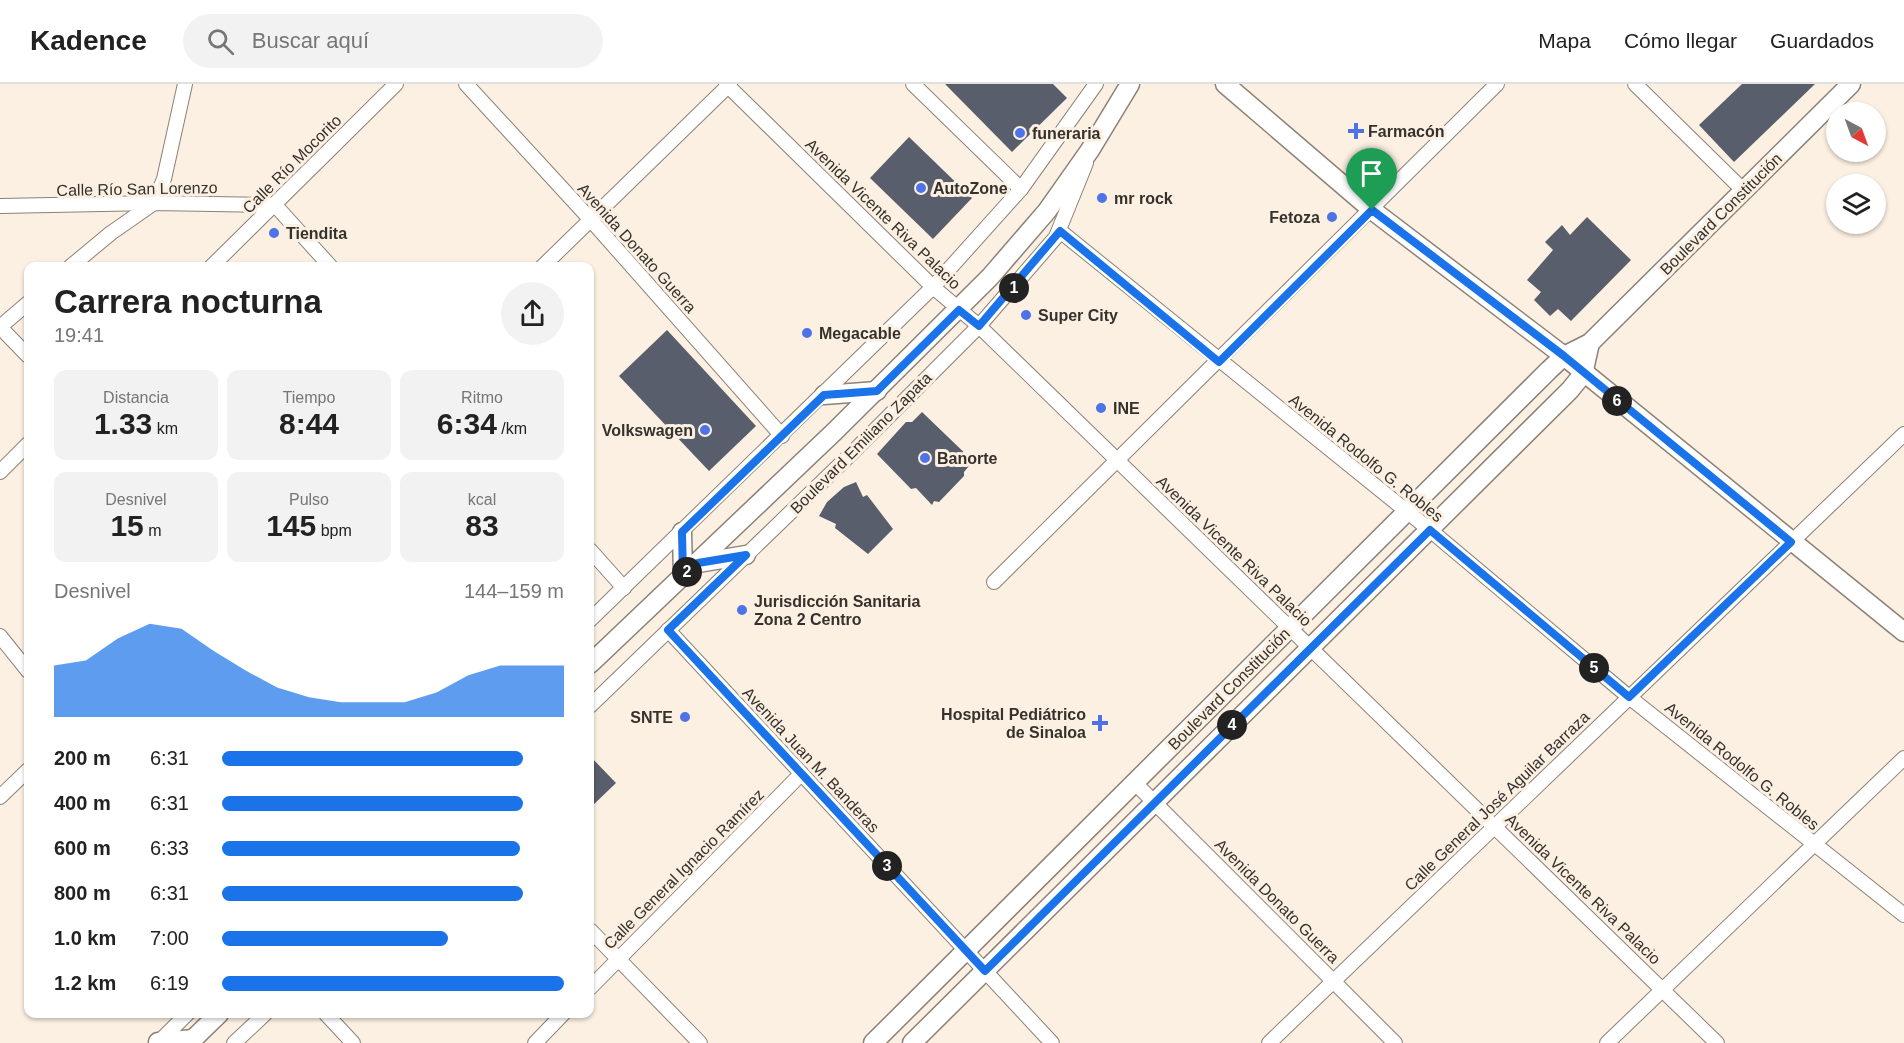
<!DOCTYPE html>
<html lang="es">
<meta charset="utf-8">
<style>
:root{--surface:#fff;--page:#f2f2f2;--text:#222;--muted:#767676;--line:#e0e0e0;--accent:#1a73e8}
body{margin:0;font-family:Arial,sans-serif;background:var(--page);color:var(--text);height:100vh;display:flex;flex-direction:column;font-size:22px;white-space:nowrap}
*{box-sizing:border-box;margin:0}
p{font-size:20px;color:var(--muted)}
.icon{flex:none;width:33px;height:33px;fill:none;stroke:currentColor;stroke-width:2;stroke-linecap:round;stroke-linejoin:round}
.map{position:relative;flex:1;overflow:hidden}
.drawer{position:absolute;left:24px;top:178px;width:570px;height:756px;display:flex;flex-direction:column;background:var(--surface);border-radius:12px;box-shadow:0 2px 4px #0004}
.drawer>*{flex:none}
.needle{width:39px;rotate:139deg}
.controls{position:absolute;left:1826px;top:18px;display:grid;gap:12px}
.controls a{display:grid;place-items:center;width:60px;height:60px;border-radius:50%;background:var(--surface);box-shadow:0 2px 4px #0004;font-size:30px}
.pin{position:absolute;display:grid;place-items:center;width:51px;height:51px;color:#fff;margin:-62px -26px;border-radius:50% 50% 50% 0;rotate:-45deg;box-shadow:0 0 6px #0007}
.pin .icon{rotate:45deg}
.km{position:absolute;width:30px;height:30px;margin:-15px;border-radius:50%;background:#222;color:#fff;font-size:16px;line-height:30px;text-align:center}
.round{display:grid;place-items:center;flex:none;width:63px;height:63px;border-radius:32px;background:var(--page)}
.headline{display:flex;align-items:center;justify-content:space-between;height:102px;padding:0 30px}
h1{font-size:33px;font-weight:800;line-height:45px}
.figures{display:grid;grid-template-columns:repeat(3,1fr);gap:9px;height:102px;padding:6px 30px}
.figures div{display:grid;align-content:center;border-radius:12px;background:var(--page);text-align:center}
.figures b{font-size:30px;font-weight:800}
.figures small{font-size:16px;font-weight:400}
.figures p{font-size:16px}
.chart{height:168px;padding:12px 30px}
.chart p{display:flex;justify-content:space-between}
.chart svg{width:100%;height:108px;margin-top:6px;fill:var(--accent);opacity:.7}
ul{padding:0 30px;list-style:none;font-size:20px}
li{display:grid;grid-template-columns:96px 72px 1fr;align-items:center;height:45px}
li i{height:15px;border-radius:8px;background:var(--accent)}
header{display:flex;align-items:center;gap:36px;box-sizing:border-box;height:84px;padding:0 30px;background:var(--surface);border-bottom:2px solid var(--line)}
header strong{font-size:28px}
nav{display:flex;gap:33px;margin-inline-start:auto;font-size:21px}
.search{width:420px;height:54px;background:var(--page);display:flex;align-items:center;gap:15px;box-sizing:border-box;padding:0 21px;border-radius:33px;color:var(--muted);font-size:22px}
.map>svg:first-child{display:block}
</style>
<header>
<strong>Kadence</strong>
<div class="search"><svg class="icon" aria-label="search" viewBox="0 0 24 24"><circle cx="10" cy="10" r="6"/><path d="M15 15l6 6"/></svg>Buscar aquí</div>
<nav><a>Mapa</a><a>Cómo llegar</a><a>Guardados</a></nav>
</header>
<div class="map">
<svg width="1904" height="959" viewBox="0 0 1904 959">
<rect width="100%" height="100%" fill="#fcf0e3"/>
<g fill="#585e6b">
<path d="M945,0H1053L1067,14L1012,68Z"/>
<path d="M1742,0H1815L1734,78L1699,41Z"/>
<path d="M909,53L972,114L933,155L870,94Z"/>
<path d="M1587,133L1631,176L1571,237L1558,225L1550,232L1534,216L1541,208L1527,196L1553,166L1545,158L1562,141L1570,151Z"/>
<path d="M667,246L756,342L709,387L619,292Z"/>
<path d="M922,328L973,377L964,388V392L939,418L934,417L932,421L916,404L911,405L877,370L906,338H912Z"/>
<path d="M856,398L863,413L867,411L893,445L868,470L835,444L836,440L819,432L827,418L844,403Z"/>
<path d="M590,672L616,699L590,724Z"/>
</g>
<g fill="none" stroke-linecap="round" stroke-linejoin="round">
<defs>
<g id="street">
<path d="M466,0L591,136L782,352"/>
<path d="M726,0L933,203L979,242L1717,959"/>
<path d="M913,0L1021,105"/>
<path d="M1635,0L1745,108"/>
<path d="M0,122L154,119L275,121L331,183"/>
<path d="M1060,147L1430,446L1629,613L1904,831"/>
<path d="M70,183L111,149L154,119L164,95L185,0"/>
<path d="M211,183L396,0"/>
<path d="M542,183L730,0"/>
<path d="M0,243L28,272"/>
<path d="M0,243L28,219"/>
<path d="M0,388L28,360"/>
<path d="M590,466L624,504"/>
<path d="M994,498L1497,0"/>
<path d="M590,536L933,203L1021,105L1096,0"/>
<path d="M668,546L1052,959"/>
<path d="M0,552L28,587"/>
<path d="M590,622L853,368L979,242L1056,153L1086,79"/>
<path d="M1135,699L1395,959"/>
<path d="M0,713L28,686"/>
<path d="M590,846L700,959"/>
<path d="M590,904L801,690"/>
<path d="M326,930L353,959"/>
<path d="M158,959L187,930"/>
<path d="M234,959L265,930"/>
<path d="M535,959L563,930"/>
<path d="M1269,959L1904,350"/>
<path d="M1607,959L1904,674"/>
</g>
<g id="secondary">
<path d="M1225,0L1372,126L1564,272L1904,548"/>
<path d="M824,311L877,307"/>
<path d="M682,448L683,492"/>
<path d="M698,479L746,471"/>
<path d="M590,580L834,348L990,193L1047,127L1090,66L1130,0"/>
<path d="M158,958L194,955"/>
<path d="M189,959L219,930"/>
<path d="M873,959L1549,286L1564,272L1590,259L1851,0"/>
<path d="M912,959L1570,306L1583,290L1590,259"/>
</g>
</defs>
<use href="#street" stroke="#8b8175" stroke-width="16"/>
<use href="#secondary" stroke="#8b8175" stroke-width="21"/>
<use href="#street" stroke="#fff" stroke-width="14"/>
<use href="#secondary" stroke="#fff" stroke-width="18"/>
</g>
<g fill="none" stroke-linecap="round" stroke-linejoin="round">
<defs>
<path id="route" d="M1372,126L1564,272L1791,458L1629,613L1430,446L985,887L668,546L746,471L698,479L683,492L682,448L824,311L877,307L959,226L979,242L1060,147L1219,278Z"/>
</defs>
<use href="#route" stroke="#fff" stroke-width="12"/>
<use href="#route" stroke="#1a73e8" stroke-width="8"/>
</g>
<g fill="#4d73e7" stroke="#fcf0e3" stroke-width="2">
<path d="M1353 38h6v6h6v6h-6v6h-6v-6h-6v-6h6z"/>
<circle cx="1020" cy="49" r="6"/>
<circle cx="921" cy="104" r="6"/>
<circle cx="1102" cy="114" r="6"/>
<circle cx="1332" cy="133" r="6"/>
<circle cx="274" cy="149" r="6"/>
<circle cx="1026" cy="231" r="6"/>
<circle cx="807" cy="249" r="6"/>
<circle cx="1101" cy="324" r="6"/>
<circle cx="705" cy="346" r="6"/>
<circle cx="925" cy="374" r="6"/>
<circle cx="742" cy="526" r="6"/>
<circle cx="685" cy="633" r="6"/>
<path d="M1097 630h6v6h6v6h-6v6h-6v-6h-6v-6h6z"/>
</g>
<g text-anchor="middle" dominant-baseline="central" stroke-width="6" stroke-linejoin="round" paint-order="stroke">
<g font-size="16" font-weight="bold" fill="#35312c" stroke="#fcf0e3" text-anchor="start">
<text x="1368" y="47">Farmacón</text>
<text x="1032" y="49">funeraria</text>
<text x="933" y="104">AutoZone</text>
<text x="1114" y="114">mr rock</text>
<text x="1320" y="133" text-anchor="end">Fetoza</text>
<text x="286" y="149">Tiendita</text>
<text x="1038" y="231">Super City</text>
<text x="819" y="249">Megacable</text>
<text x="1113" y="324">INE</text>
<text x="693" y="346" text-anchor="end">Volkswagen</text>
<text x="937" y="374">Banorte</text>
<text x="754" y="517">Jurisdicción Sanitaria<tspan x="754" dy="18">Zona 2 Centro</tspan></text>
<text x="1086" y="630" text-anchor="end">Hospital Pediátrico<tspan x="1086" dy="18">de Sinaloa</tspan></text>
<text x="673" y="633" text-anchor="end">SNTE</text>
</g>
<g font-size="16" fill="#35312c" stroke="#fcf0e3">
<text transform="translate(292 80) rotate(-45)">Calle Río Mocorito</text>
<text transform="translate(137 105) rotate(-1)">Calle Río San Lorenzo</text>
<text transform="translate(883 130) rotate(44)">Avenida Vicente Riva Palacio</text>
<text transform="translate(1721 130) rotate(-45)">Boulevard Constitución</text>
<text transform="translate(637 164) rotate(48)">Avenida Donato Guerra</text>
<text transform="translate(861 359) rotate(-45)">Boulevard Emiliano Zapata</text>
<text transform="translate(1366 374) rotate(39)">Avenida Rodolfo G. Robles</text>
<text transform="translate(1234 467) rotate(44)">Avenida Vicente Riva Palacio</text>
<text transform="translate(1229 605) rotate(-45)">Boulevard Constitución</text>
<text transform="translate(811 676) rotate(47)">Avenida Juan M. Banderas</text>
<text transform="translate(1742 682) rotate(39)">Avenida Rodolfo G. Robles</text>
<text transform="translate(1497 717) rotate(-44)">Calle General José Aguilar Barraza</text>
<text transform="translate(684 785) rotate(-45)">Calle General Ignacio Ramírez</text>
<text transform="translate(1583 805) rotate(44)">Avenida Vicente Riva Palacio</text>
<text transform="translate(1277 817) rotate(45)">Avenida Donato Guerra</text>
</g>
</g>
</svg>
<div class="controls">
<a><svg class="needle" viewBox="-14 -14 28 28"><path d="M0-13l5 13h-10z" fill="#e53935"/><path d="M0 13l5-13h-10z" fill="#767676"/></svg></a>
<a><svg class="icon" aria-label="layers" viewBox="0 0 24 24"><path d="M12 4l9 5-9 5-9-5zM3 14l9 5 9-5"/></svg></a>
</div>
<div class="pin" style="left:1372px;top:126px;background:#1e9e55"><svg class="icon" aria-label="arrive" viewBox="0 0 24 24"><path d="M6 21V4h12l-3 4 3 4H6"/></svg></div>
<b class="km" style="left:1014px;top:204px">1</b>
<b class="km" style="left:687px;top:488px">2</b>
<b class="km" style="left:887px;top:782px">3</b>
<b class="km" style="left:1232px;top:641px">4</b>
<b class="km" style="left:1594px;top:584px">5</b>
<b class="km" style="left:1617px;top:317px">6</b>
<section class="drawer">
<div class="headline"><div><h1>Carrera nocturna</h1><p>19:41</p></div><a class="round"><svg class="icon" aria-label="share" viewBox="0 0 24 24"><path d="M12 15V3M7 8l5-5 5 5M5 13v7h14v-7"/></svg></a></div>
<div class="figures">
<div><p>Distancia</p><b>1.33<small> km</small></b></div>
<div><p>Tiempo</p><b>8:44</b></div>
<div><p>Ritmo</p><b>6:34<small> /km</small></b></div>
</div>
<div class="figures">
<div><p>Desnivel</p><b>15<small> m</small></b></div>
<div><p>Pulso</p><b>145<small> bpm</small></b></div>
<div><p>kcal</p><b>83</b></div>
</div>
<div class="chart"><p><span>Desnivel</span>144–159 m</p>
<svg viewBox="0 0 160 44" preserveAspectRatio="none"><path d="M0 44V23L10 21L20 12L30 6L40 8L50 17L60 25L70 32L80 36L90 38L100 38L110 38L120 34L130 27L140 23L150 23L160 23V44z"/></svg>
</div>
<ul>
<li><b>200 m</b>6:31<i style="width:88%"></i></li>
<li><b>400 m</b>6:31<i style="width:88%"></i></li>
<li><b>600 m</b>6:33<i style="width:87%"></i></li>
<li><b>800 m</b>6:31<i style="width:88%"></i></li>
<li><b>1.0 km</b>7:00<i style="width:66%"></i></li>
<li><b>1.2 km</b>6:19<i style="width:100%"></i></li>
</ul>
</section>
</div>
